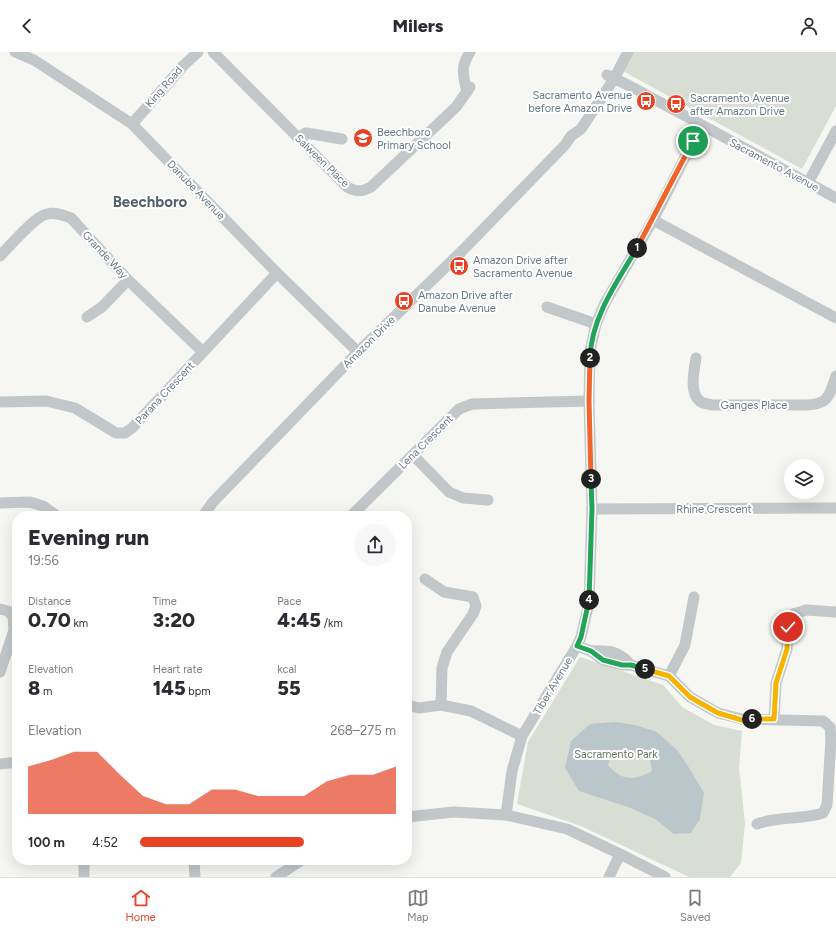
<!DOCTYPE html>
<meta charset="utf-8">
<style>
:root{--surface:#fff;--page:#f7f7f7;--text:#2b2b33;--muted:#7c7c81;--line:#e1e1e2;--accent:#e64223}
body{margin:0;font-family:Figtree,sans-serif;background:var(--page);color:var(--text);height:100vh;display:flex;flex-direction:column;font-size:15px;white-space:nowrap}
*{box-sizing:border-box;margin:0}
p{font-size:13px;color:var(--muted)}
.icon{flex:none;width:22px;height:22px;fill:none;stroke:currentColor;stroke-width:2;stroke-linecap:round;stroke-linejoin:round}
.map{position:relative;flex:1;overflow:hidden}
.sheet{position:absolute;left:12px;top:459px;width:400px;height:354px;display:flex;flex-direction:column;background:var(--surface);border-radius:16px;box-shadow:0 4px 16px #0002}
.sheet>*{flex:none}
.fabs{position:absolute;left:784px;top:407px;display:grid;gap:8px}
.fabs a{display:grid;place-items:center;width:40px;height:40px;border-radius:50%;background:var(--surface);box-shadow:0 4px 16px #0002;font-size:20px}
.pin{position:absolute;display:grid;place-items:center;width:34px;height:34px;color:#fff;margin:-17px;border:2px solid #fff;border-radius:50%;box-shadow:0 1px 4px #0007}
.km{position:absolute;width:20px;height:20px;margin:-10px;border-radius:50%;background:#222;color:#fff;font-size:11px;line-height:20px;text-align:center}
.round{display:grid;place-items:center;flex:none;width:42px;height:42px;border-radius:21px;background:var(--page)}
.head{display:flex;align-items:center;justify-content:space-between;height:68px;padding:0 16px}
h1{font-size:22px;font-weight:800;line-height:30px}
.stats{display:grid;grid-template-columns:repeat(3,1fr);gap:6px;height:68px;padding:4px 16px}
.stats div{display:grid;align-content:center}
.stats b{font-size:20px;font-weight:800}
.stats small{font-size:11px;font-weight:400}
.stats p{font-size:11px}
.chart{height:112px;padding:8px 16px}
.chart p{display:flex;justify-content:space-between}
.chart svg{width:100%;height:72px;margin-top:4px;fill:var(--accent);opacity:.7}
ul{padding:0 16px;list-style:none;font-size:13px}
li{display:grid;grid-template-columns:64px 48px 1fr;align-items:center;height:30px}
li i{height:10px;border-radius:5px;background:var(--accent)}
header{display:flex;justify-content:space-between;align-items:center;height:52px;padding:0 16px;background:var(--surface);font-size:18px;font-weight:800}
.dock{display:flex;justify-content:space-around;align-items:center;height:56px;border-top:1px solid var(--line);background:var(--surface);font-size:11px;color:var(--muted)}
.dock a{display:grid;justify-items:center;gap:2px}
.dock .current{color:var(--accent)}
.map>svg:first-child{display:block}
</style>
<header><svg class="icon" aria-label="back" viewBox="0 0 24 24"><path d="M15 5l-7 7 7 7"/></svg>Milers<svg class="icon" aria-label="person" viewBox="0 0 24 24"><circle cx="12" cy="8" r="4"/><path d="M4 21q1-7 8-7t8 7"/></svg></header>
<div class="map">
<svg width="836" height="825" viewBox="0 0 836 825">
<rect width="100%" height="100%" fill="#f6f6f3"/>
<g fill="#d8ded4">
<path d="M631,0H836V54L802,117L621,18Z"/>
<path d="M580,605L663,633L682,655L714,673L742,679L739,716L745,771L741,811L730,825H689L581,774L517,752L528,690Z"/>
</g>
<path fill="#b9c7ca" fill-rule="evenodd" d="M615,670L635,673L657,680L678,699L691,719L704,741L700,767L691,781L674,782L655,767L628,755L579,739L565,716L571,689L590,672ZM611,703C617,703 622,704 628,705C638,706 640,704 650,708L652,719C635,729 621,729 608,713Z"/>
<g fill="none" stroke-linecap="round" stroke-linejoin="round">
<g stroke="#c2c7c9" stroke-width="11">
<path d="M15,0L34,8L132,72L277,221L358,300"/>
<path d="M213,0L347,135C356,140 362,140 371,135L456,55L470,35"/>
<path d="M607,23L630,34L836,146"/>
<path d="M467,40C463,22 460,16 470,0"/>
<path d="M132,72L184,13L198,0"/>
<path d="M298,86L306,81L342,87"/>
<path d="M808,131L836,79"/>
<path d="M653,168L836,266"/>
<path d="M0,204C9,195 35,164 47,162C55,160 63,163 71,166L128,228L203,300"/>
<path d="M547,255L596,272"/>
<path d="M87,265L102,255L128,228"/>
<path d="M696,306C694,319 688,344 703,351C706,352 710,352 712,353H808C830,351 829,343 836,324"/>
<path d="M0,350L46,349L75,356L116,381H125L132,376L277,221"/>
<path d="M413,403L449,440L463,446L488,448"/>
<path d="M0,451L30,450L43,454L57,464"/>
<path d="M592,457L836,456"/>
<path d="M203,464L213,450L358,300L462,199L565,93L571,84L581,77L614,27L628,0"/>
<path d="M351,464L459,357L472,352L589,349"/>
<path d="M425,527L444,540L473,545L476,554L473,562L447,600L442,616L441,653"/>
<path d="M0,557L8,559L13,564L14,578L0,620"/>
<path d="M577,594L591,599L603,608L622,613H631L669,624L690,645L718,661L742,667L823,669L830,675L831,687L827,753L823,761C802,768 778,764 757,772"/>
<path d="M591,599C608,598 619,599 631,613"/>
<path d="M669,624L685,593L694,545"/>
<path d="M407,653L419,656L441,653L471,659L522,684"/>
<path d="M774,667L776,631L787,597L788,575L793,562L806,558L836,560"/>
<path d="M0,712L17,710"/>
<path d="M506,763L512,719L522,684L577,594L581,585L589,551L592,457L589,349L590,299L596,272L605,251L653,168L701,74"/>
<path d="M407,765L454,760L506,763L567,777L620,802L665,825"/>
<path d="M194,808L195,825"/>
<path d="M84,825V808"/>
<path d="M276,825L302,808"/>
<path d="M609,825L620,802"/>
</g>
</g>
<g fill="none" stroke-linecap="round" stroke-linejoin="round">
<defs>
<path id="split-1" d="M637,196L693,89"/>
<path id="split-2" d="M590,306C591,266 617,230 637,196"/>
<path id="split-3" d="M590,306L589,349L591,427"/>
<path id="split-4" d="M589,548L592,457L591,427"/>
<path id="split-5" d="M589,548L581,585L577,594L591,599L603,608L622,613H631L645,617"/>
<path id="split-6" d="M645,617L669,624L690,645L718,661L742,668L752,667"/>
<path id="split-7" d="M752,667H774L776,631L787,597L788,575"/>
</defs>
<use href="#split-1" stroke="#fff" stroke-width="8"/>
<use href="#split-2" stroke="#fff" stroke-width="8"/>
<use href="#split-3" stroke="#fff" stroke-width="8"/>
<use href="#split-4" stroke="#fff" stroke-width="8"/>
<use href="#split-5" stroke="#fff" stroke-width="8"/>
<use href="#split-6" stroke="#fff" stroke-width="8"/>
<use href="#split-7" stroke="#fff" stroke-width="8"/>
<use href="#split-1" stroke="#f0652b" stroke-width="5"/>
<use href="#split-2" stroke="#22a559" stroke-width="5"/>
<use href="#split-3" stroke="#f0652b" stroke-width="5"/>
<use href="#split-4" stroke="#22a559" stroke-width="5"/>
<use href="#split-5" stroke="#22a559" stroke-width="5"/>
<use href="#split-6" stroke="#f5b400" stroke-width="5"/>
<use href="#split-7" stroke="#f5b400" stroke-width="5"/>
</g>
<defs>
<symbol id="bus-disc" viewBox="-11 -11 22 22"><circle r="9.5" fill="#e64223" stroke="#fff"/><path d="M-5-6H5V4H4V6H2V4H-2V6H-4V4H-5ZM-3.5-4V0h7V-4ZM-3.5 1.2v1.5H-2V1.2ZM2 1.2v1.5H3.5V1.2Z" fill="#fff"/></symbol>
<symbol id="school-disc" viewBox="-11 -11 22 22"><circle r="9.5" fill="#e64223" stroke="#fff"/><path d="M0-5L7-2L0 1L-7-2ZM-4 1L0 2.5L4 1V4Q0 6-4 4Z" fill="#fff"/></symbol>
</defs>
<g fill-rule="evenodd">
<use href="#bus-disc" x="635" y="38" width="22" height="22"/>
<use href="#bus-disc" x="665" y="41" width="22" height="22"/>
<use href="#school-disc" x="352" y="75" width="22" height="22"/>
<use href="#bus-disc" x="448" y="203" width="22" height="22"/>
<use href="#bus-disc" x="393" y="238" width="22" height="22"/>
</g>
<g text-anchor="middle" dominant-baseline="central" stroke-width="4" stroke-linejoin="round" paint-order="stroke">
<g font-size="11" fill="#657985" stroke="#fff">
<text transform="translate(164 35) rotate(-49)">King Road</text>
<text transform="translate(322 109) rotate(44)">Salween Place</text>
<text transform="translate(774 113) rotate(28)">Sacramento Avenue</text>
<text transform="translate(196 138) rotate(46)">Danube Avenue</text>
<text transform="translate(105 203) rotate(47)">Grande Way</text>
<text transform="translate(369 290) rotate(-45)">Amazon Drive</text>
<text transform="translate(165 341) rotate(-47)">Parana Crescent</text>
<text x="754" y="353">Ganges Place</text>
<text transform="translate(426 390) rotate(-45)">Lena Crescent</text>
<text x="714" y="457">Rhine Crescent</text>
<text transform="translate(553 634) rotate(-59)">Tiber Avenue</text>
</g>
<g font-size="11" fill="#657985" stroke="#fff" text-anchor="start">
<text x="632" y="43" text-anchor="end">Sacramento Avenue<tspan x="632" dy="13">before Amazon Drive</tspan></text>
<text x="690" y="46">Sacramento Avenue<tspan x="690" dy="13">after Amazon Drive</tspan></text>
<text x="377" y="80">Beechboro<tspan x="377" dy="13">Primary School</tspan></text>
<text x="473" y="208">Amazon Drive after<tspan x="473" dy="13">Sacramento Avenue</tspan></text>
<text x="418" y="243">Amazon Drive after<tspan x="418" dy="13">Danube Avenue</tspan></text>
</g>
<g font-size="11" fill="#667760" stroke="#fff">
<text x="616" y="702">Sacramento Park</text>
</g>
<g font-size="15" font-weight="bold" fill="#53616a" stroke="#fff">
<text x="150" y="150">Beechboro</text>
</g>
</g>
</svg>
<div class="fabs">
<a><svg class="icon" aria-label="layers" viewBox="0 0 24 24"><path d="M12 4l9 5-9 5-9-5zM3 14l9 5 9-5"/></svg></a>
</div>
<div class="pin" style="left:693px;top:89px;background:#1e9e55"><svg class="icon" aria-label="arrive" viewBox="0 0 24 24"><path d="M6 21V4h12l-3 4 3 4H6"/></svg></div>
<div class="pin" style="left:788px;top:575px;background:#d93025"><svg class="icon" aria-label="check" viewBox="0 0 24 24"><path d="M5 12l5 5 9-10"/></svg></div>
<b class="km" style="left:637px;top:196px">1</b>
<b class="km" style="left:590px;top:306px">2</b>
<b class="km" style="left:591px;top:427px">3</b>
<b class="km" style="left:589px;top:548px">4</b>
<b class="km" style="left:645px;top:617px">5</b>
<b class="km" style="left:752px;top:667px">6</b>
<section class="sheet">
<div class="head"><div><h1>Evening run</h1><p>19:56</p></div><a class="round"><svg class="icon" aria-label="share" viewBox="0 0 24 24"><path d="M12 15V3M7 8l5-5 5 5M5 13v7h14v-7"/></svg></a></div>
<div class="stats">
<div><p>Distance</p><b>0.70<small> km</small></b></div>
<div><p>Time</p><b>3:20</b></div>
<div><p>Pace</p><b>4:45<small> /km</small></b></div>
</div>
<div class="stats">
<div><p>Elevation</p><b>8<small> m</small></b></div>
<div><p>Heart rate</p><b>145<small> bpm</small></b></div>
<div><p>kcal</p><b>55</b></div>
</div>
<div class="chart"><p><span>Elevation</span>268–275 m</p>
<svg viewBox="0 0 160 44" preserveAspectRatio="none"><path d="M0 44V15L10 11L20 6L30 6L40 20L50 33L60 38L70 38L80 29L90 29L100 33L110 33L120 33L130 24L140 20L150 20L160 15V44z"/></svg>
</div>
<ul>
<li><b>100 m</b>4:52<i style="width:64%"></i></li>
</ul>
</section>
</div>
<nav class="dock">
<a class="current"><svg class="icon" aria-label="home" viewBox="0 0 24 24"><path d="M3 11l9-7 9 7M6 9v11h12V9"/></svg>Home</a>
<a><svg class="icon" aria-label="map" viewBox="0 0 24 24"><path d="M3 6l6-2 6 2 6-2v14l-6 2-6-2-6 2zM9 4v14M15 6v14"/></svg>Map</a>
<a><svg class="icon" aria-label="saved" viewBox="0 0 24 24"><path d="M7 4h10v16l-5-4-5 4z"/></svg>Saved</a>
</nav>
